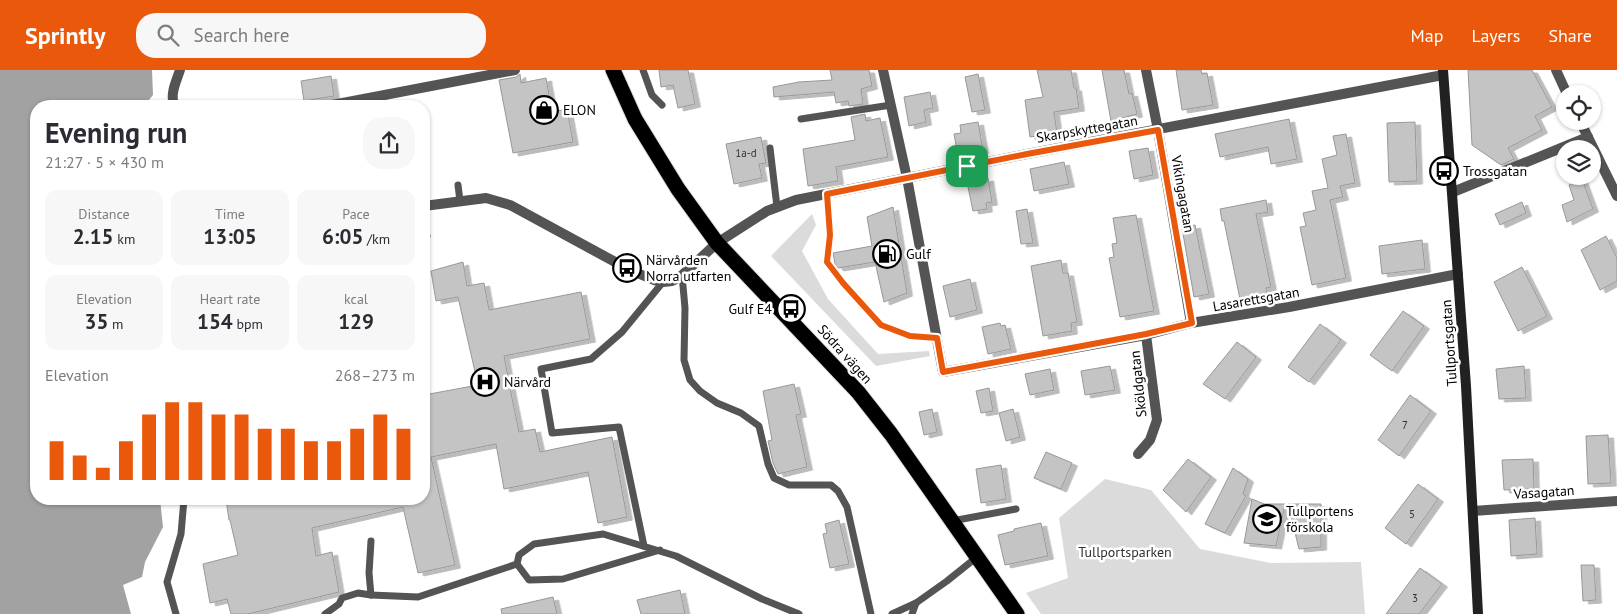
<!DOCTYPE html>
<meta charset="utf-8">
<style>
:root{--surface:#fff;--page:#f7f7f7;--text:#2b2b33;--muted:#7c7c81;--accent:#ea580c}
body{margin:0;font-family:"PT Sans",sans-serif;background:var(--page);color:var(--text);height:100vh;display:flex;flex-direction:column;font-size:19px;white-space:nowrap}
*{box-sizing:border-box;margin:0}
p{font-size:16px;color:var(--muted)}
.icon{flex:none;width:28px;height:28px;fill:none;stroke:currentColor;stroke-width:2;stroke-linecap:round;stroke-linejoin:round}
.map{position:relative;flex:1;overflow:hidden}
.details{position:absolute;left:30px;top:30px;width:400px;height:405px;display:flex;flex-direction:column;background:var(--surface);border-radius:20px;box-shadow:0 1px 4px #0004}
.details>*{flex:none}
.controls{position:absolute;left:1556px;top:15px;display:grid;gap:10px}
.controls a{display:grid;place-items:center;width:45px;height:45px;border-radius:50%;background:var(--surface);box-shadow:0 1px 4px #0004;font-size:25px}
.pin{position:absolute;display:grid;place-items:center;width:42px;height:42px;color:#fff;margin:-21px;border-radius:10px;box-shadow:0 2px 8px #0006}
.round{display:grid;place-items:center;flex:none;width:52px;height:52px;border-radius:20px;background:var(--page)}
.summary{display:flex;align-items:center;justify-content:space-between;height:85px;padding:0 15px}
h1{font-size:28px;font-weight:600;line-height:38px}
.stats{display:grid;grid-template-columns:repeat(3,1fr);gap:8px;height:85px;padding:5px 15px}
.stats div{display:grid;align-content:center;border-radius:12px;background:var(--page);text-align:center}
.stats b{font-size:21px;font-weight:600}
.stats small{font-size:14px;font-weight:400}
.stats p{font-size:14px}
.chart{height:140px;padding:10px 15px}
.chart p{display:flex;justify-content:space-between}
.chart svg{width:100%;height:90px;margin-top:5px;stroke:var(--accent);stroke-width:6}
header{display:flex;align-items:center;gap:30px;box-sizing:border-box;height:70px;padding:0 25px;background:var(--accent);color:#fff}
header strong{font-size:24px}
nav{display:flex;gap:28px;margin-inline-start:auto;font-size:18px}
.search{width:350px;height:45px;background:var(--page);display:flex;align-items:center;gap:12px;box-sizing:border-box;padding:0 18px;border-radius:20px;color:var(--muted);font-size:19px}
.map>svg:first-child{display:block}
</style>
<header>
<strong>Sprintly</strong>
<div class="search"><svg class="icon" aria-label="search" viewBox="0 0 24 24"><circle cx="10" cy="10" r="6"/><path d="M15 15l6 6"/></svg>Search here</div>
<nav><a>Map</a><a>Layers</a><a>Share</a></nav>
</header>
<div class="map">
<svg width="1617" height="544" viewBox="0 0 1617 544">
<defs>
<filter id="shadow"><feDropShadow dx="5.5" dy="3" stdDeviation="0" flood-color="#0004"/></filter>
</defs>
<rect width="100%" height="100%" fill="#fff"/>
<g fill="#dbdbdb">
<path d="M812,144L816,155L802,181L828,229L878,284L929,281L930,286L876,296L771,186Z"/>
<path d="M1105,409L1151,420L1200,479L1271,493L1361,492L1365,544H1041L1026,523L1068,508L1059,448Z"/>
</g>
<path fill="#a2a2a2" d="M0,0H152L153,25L144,36H36V429H160L163,457L145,492L142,507L123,515L131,544H0Z"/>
<g fill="#c4c4c4" stroke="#989898" filter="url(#shadow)">
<path d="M659,0H688L695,34L678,38L673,15L661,17Z"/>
<path d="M830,0H869L872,16L861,19L863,34L849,36L848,31L836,33L834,22L774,27L773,17L799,12L832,10Z"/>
<path d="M1037,0H1071L1074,18H1076L1079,38L1054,42L1057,63L1030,67L1025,30L1043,27Z"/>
<path d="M1102,0H1124L1129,24L1132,23L1137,44L1111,51Z"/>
<path d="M1176,0H1201L1202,4L1207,3L1213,35L1182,40Z"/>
<path d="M1468,0H1532L1552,37L1535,46L1542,60L1508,78L1514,89L1501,95L1472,75Z"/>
<path d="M520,4L521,13L546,8L552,42L567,39L573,72L513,83L499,10L516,7Z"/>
<path d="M978,4L985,40L972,42L965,7Z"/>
<path d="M331,6L334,26L304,31L301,11Z"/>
<path d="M930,22L933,38L924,40L926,52L909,56L904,27Z"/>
<path d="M865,44L866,51L880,48L888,87L836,97L838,111L808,116L803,79L855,70L851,47Z"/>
<path d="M1289,49L1297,89L1271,94L1268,77L1220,87L1215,64Z"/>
<path d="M978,52L983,80L958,85L954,64L961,63L960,55Z"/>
<path d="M1415,52L1417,111L1389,112L1387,53Z"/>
<path d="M1346,64L1355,113L1340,116L1343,127L1330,130L1346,208L1312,215L1300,157L1306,156L1303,143L1316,140L1312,121L1328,118L1322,89L1337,85L1333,66Z"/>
<path d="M761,67L766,93L759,94L762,108L734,114L726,74Z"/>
<path d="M1148,78L1153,105L1134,109L1129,81Z"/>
<path d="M1064,92L1069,114L1034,121L1030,99Z"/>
<path d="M988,108L992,132L986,133L987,139L973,141L967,112Z"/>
<path d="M1582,109L1593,139L1567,152L1562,135L1574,130L1569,115Z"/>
<path d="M1266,130L1268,142L1256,144L1271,217L1266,218L1268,229L1241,234L1224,151H1222L1220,139Z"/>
<path d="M1522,132L1526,143L1500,155L1495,144Z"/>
<path d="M893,137L907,223L884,232L875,192L838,198L835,194L833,183L872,176L867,147Z"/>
<path d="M1027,139L1033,173L1021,174L1016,141Z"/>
<path d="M1136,145L1154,241L1120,247L1109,188L1114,187L1112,174L1117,173L1113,148Z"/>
<path d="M1195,155L1209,224L1194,227L1182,158Z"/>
<path d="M1606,166L1617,188V211L1600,220L1581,180Z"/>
<path d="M1422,170L1425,199L1382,204L1379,176Z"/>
<path d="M1061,190L1063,203H1068L1077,252L1071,253L1072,261L1043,266L1031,196Z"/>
<path d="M463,192L467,216L484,213L489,240L581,222L590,269L504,286L512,328L519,362L535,359L540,382L612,367L627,447L598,453L588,402L504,419L496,374L431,387L455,495L418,503L403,437L312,458L316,486L332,482L339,522L248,544H231L227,529L210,533L203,494L238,485L230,450H229L226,429H424V325L478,315L458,227L436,231L431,201Z"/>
<path d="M1522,197L1547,246L1518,261L1494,212Z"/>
<path d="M970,209L977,240L950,247L943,216Z"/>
<path d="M1403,241L1424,256L1392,301L1370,285Z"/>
<path d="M1000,253L1001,256L1005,255L1011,279L988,284L982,257Z"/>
<path d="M1320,254L1341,270L1309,312L1288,297Z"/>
<path d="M1237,272L1256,287L1225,329L1203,314Z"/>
<path d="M1110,296L1115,320L1085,325L1081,301Z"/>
<path d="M1524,296L1526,328L1499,329L1496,299Z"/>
<path d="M1050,299L1054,320L1030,325L1025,304Z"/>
<path d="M794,314L801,344L796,345L807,397L778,404L773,393L768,371L772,370L763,321Z"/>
<path d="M989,318L993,341L981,343L976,321Z"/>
<path d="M1410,325L1431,341L1399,386L1378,370Z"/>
<path d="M932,339L937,362L924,365L919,342Z"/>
<path d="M1013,339L1020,367L1006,371L999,343Z"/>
<path d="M1608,365L1611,413L1588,414L1586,366Z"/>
<path d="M1046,382L1072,393L1061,419L1034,408Z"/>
<path d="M1188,389L1211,407L1186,442L1163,420Z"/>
<path d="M1533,389L1534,419L1504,420L1502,390Z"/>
<path d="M1001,395L1006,429L981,433L976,399Z"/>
<path d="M1233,398L1248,409L1243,424L1246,426L1225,463L1205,454Z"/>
<path d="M1418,414L1438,429L1406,474L1385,458Z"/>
<path d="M1252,429L1264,434H1285L1276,476L1244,473Z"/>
<path d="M1288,434H1321V477L1299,479Z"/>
<path d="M1535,448L1537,484L1511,486L1509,450Z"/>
<path d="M839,450L849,494L830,498L823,464L827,463L825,454Z"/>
<path d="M1041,453L1048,486L1005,495L998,465L1014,461V459Z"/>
<path d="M1581,495H1594L1596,530L1583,531Z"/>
<path d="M1420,498L1442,514L1419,544H1386Z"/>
<path d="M680,520L685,544H641L637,530Z"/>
<path d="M553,527L557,544H502L501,539Z"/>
</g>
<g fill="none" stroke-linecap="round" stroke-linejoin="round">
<defs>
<path id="highway" d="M613,0L635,49L678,119L717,173L858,322L891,364L1017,544"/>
</defs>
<use href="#highway" stroke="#dbdbdb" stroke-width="17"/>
<g stroke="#545454" stroke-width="7">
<path d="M643,0L652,25L662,35"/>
<path d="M801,49L891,35"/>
<path d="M770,78L777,137"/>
<path d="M458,115L460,131"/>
<path d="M827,124L830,165L827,192L843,213L881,255L910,266L937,268"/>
<path d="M424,166H427"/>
<path d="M682,205L685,238L684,290L690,310L700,321L717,333L741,343L759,356L768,394L774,408L789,415H831L838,421L847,437L871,544"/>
<path d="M952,451L1016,439"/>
<path d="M371,471L369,503L371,525"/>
<path d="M644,476L619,357L552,363L541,299L591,289L622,262L663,212"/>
<path d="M660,480L563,509L529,510L517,494L519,485L534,474L603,464L676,486L762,529L799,544"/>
<path d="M176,544L167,512L181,464L184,429"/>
<path d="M325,544L339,534L342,528L358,523L371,525L418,527L517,494"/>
<path d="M892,544L916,533L947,511L977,487"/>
<path d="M912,544L916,533"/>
</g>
<g stroke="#545454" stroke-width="10">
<path d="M883,0L907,108L943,302L1146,265L1191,253L1289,237L1458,204"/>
<path d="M1146,0L1158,60L1191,253"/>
<path d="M1556,0L1567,24"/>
<path d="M174,36C170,23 176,12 180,0"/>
<path d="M327,36L515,0"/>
<path d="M1580,51L1617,126"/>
<path d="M1453,122L1588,67"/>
<path d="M424,136L486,128L510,135L630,200L654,210L663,212L672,211L679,208L717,173L767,141L796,130L1027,84L1443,5"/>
<path d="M1138,384L1150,370L1157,350L1146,265"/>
<path d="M1473,441L1617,431"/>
</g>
<path stroke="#212121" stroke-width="10" d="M1443,0L1466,316L1478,544"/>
<use href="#highway" stroke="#000" stroke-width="15"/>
</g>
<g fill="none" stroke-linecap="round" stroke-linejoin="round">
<defs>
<path id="route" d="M1158,60L1192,253L1146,264L943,302L937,268L910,266L881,255L843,213L827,192L830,165L827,124L1027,84Z"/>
</defs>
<use href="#route" stroke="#fff" stroke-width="10"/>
<use href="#route" stroke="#ea580c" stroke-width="6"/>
</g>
<defs>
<symbol id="shop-ring" viewBox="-11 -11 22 22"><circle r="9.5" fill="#fff" stroke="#000" stroke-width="1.5"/><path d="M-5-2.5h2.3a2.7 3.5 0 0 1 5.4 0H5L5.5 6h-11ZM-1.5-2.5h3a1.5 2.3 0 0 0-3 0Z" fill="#000"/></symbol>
<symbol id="bus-ring" viewBox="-11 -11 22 22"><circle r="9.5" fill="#fff" stroke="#000" stroke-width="1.5"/><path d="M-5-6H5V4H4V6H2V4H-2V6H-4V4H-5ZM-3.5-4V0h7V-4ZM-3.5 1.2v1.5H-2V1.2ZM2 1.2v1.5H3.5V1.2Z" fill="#000"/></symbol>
<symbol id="fuel-ring" viewBox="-11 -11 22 22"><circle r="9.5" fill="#fff" stroke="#000" stroke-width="1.5"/><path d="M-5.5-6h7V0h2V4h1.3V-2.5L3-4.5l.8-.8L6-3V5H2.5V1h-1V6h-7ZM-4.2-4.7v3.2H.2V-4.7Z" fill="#000"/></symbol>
<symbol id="hospital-ring" viewBox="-11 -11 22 22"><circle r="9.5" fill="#fff" stroke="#000" stroke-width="1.5"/><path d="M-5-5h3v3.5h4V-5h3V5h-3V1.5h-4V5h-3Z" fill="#000"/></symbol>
<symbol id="school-ring" viewBox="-11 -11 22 22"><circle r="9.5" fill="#fff" stroke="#000" stroke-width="1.5"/><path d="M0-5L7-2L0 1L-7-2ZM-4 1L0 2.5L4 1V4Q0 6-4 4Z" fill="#000"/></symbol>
</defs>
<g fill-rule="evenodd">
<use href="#shop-ring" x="528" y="24" width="32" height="32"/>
<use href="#bus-ring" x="1428" y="85" width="32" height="32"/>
<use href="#fuel-ring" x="871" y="168" width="32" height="32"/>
<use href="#bus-ring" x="611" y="182" width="32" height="32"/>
<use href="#bus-ring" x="775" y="223" width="32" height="32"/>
<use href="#hospital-ring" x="469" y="296" width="32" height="32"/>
<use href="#school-ring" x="1251" y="433" width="32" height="32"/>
</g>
<g text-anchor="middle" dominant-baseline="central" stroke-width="5" stroke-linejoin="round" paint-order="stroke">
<g font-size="11" fill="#313131">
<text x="746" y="83">1a-d</text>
<text x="1405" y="355">7</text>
<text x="1412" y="444">5</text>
<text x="1415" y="528">3</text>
</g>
<g font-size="14" fill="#000" stroke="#fff" text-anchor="start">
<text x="563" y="40">ELON</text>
<text x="1463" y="101">Trossgatan</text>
<text x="906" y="184">Gulf</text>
<text x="646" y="190">Närvården<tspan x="646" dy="16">Norra utfarten</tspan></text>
<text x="772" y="239" text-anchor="end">Gulf E4</text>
<text x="504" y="312">Närvård</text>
<text x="1286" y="441">Tullportens<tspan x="1286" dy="16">förskola</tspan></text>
</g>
<g font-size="14" fill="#000" stroke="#fff">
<text transform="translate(1087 59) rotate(-10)">Skarpskyttegatan</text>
<text transform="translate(1183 124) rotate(80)">Vikingagatan</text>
<text transform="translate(1256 229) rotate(-10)">Lasarettsgatan</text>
<text transform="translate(1449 273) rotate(-94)">Tullportsgatan</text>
<text transform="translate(845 284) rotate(48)">Södra vägen</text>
<text transform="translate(1138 314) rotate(-96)">Sköldgatan</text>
<text transform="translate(1544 422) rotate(-4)">Vasagatan</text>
</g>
<g font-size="14" fill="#323232" stroke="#fff">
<text x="1125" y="482">Tullportsparken</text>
</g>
</g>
</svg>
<div class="controls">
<a><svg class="icon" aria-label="locate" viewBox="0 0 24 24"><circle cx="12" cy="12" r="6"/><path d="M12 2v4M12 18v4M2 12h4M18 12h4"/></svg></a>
<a><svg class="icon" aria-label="layers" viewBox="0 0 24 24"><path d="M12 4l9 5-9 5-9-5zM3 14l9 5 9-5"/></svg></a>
</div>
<div class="pin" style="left:967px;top:96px;background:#1e9e55"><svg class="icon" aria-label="arrive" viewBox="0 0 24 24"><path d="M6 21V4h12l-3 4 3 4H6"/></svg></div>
<section class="details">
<div class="summary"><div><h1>Evening run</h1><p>21:27 · 5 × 430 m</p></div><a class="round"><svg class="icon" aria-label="share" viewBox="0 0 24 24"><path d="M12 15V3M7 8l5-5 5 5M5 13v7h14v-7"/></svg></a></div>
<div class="stats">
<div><p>Distance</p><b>2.15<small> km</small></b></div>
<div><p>Time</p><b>13:05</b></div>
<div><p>Pace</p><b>6:05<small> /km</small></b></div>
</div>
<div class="stats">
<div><p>Elevation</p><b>35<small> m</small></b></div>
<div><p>Heart rate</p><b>154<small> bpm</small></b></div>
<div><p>kcal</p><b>129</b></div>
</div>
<div class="chart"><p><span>Elevation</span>268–273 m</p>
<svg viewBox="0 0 160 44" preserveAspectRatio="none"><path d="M5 44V25M15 44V32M25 44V38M35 44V25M45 44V12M55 44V6M65 44V6M75 44V12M85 44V12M95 44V19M105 44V19M115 44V25M125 44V25M135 44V19M145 44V12M155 44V19"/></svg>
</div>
</section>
</div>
